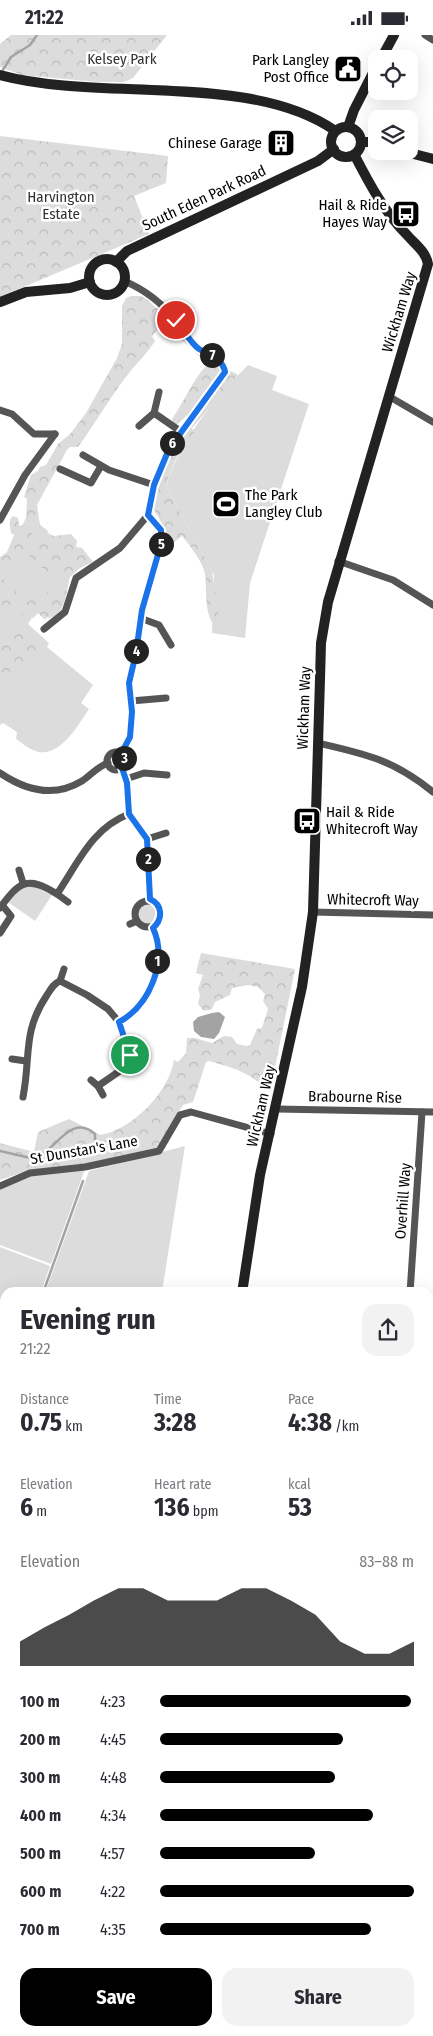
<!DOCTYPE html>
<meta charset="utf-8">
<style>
:root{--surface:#fff;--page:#f2f2f3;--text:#2b2b33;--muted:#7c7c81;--accent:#000}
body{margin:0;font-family:"Fira Sans Condensed",sans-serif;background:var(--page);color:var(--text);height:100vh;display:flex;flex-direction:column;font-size:19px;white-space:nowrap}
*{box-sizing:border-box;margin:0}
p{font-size:16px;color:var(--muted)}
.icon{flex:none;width:28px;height:28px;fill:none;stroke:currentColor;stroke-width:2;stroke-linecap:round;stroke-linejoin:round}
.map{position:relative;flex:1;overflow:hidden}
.panel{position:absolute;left:0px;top:1252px;width:434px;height:749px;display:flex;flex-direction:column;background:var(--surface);border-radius:15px 15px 0 0;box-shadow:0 5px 20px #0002}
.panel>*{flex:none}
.buttons{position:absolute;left:368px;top:15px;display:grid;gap:10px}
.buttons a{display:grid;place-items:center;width:50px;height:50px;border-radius:10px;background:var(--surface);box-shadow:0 5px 20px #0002;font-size:25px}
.pin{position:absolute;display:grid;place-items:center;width:42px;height:42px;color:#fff;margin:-21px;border:2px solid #fff;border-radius:50%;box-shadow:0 1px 5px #0007}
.km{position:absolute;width:25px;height:25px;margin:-12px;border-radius:50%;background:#222;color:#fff;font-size:14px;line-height:25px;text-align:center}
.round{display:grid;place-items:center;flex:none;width:52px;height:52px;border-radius:15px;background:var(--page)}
.head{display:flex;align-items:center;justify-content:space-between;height:85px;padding:0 20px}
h1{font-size:28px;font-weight:700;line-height:38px}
.metrics{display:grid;grid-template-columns:repeat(3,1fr);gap:8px;height:85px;padding:5px 20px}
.metrics div{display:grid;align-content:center}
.metrics b{font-size:25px;font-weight:700}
.metrics small{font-size:14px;font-weight:400}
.metrics p{font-size:14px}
.chart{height:140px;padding:10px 20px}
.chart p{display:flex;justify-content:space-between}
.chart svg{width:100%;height:90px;margin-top:5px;fill:var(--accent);opacity:.7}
.primary-button{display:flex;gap:10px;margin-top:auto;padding:10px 20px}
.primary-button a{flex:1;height:58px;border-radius:15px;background:var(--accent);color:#fff;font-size:20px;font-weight:700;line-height:58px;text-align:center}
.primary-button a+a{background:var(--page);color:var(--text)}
ul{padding:0 20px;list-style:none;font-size:16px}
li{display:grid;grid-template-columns:80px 60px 1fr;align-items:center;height:38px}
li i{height:12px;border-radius:6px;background:var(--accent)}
.status{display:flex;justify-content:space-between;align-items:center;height:35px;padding:0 25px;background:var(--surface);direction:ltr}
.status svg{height:14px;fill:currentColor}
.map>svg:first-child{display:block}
</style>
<div class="status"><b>21:22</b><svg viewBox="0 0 49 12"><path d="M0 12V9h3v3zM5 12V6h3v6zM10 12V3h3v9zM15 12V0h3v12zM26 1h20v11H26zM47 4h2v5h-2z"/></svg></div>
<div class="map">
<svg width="433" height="2001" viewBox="0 0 433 2001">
<defs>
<pattern id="forest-crowns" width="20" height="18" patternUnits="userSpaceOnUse" patternTransform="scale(1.25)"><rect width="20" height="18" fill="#dcdcdc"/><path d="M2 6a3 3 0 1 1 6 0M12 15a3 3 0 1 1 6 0" fill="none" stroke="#bbb"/></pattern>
</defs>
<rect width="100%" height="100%" fill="#fff"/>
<g fill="#dcdcdc">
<path d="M248,330L277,341L272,355L309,369L250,548L245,603L212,598L214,540L166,451C181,403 213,366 248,330Z"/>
<path d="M30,489L38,490L70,541C67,554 65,582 48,583L37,575L28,589L49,608L47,612L93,650L81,668L89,674C78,690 58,727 33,715C27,713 21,707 16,704L17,697L3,688L0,690V543Z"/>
<path d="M32,850L52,860L35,886L8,867L18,854Z"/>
<circle cx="148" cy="879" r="11"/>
<path d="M185,1111L162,1257L45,1258L89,1136Z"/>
<path d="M85,1134L51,1229L0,1210V1152L31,1140Z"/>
<path d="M0,1212L50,1231L41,1257L5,1258V1363L0,1377Z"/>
<path d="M5,1374V1551L0,1548V1388Z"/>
<path d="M0,1554L5,1558V1996H16L14,2001H0Z"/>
<path d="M33,1996H378V2001H31Z"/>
</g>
<g fill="url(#forest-crowns)">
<path d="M11,0H167L133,43L124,47H97L22,40L0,32V9Z"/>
<path d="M0,101L168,121L166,148L134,161L149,199L0,262Z"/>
<path d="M131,261H141L149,266L204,321L200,322L166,290L162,289L152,301L155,306C147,318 142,323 133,333C113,357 97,386 78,412H70L67,415L37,470L40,490L47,495L49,499L54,501L71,499L77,506L76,512L82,513L93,527L80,533L68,544L62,542C54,543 50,546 43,540L45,534C37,532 30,526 29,518L43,508L35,493L32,494V506L11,533L7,535L3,543L12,556C20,556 21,558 27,561C33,563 38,561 44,562L51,553L67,556L61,575L57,578L55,577V571L51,569L45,574L49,580L45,585L38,578L33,583L23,582L19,571L10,574L7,579H0V522L7,517L14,500L11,498C10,492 8,485 13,481L18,483L19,490L22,491L26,483L27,464L24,462L31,440L38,436L40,432L46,430L58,409L71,398L86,378L117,323L122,309V271L126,263Z"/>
<path d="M212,326L221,335L189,379L176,390L173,388L172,384C183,369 198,334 212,326Z"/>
<path d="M231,336L238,340L192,393L194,397C188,412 185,409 178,420C173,429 169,441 166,451L212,536L218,575L217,584L213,588C204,578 207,551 205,539C202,525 190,511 182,501L171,510L165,508V494L153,473L156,454L175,410Z"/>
<path d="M15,597L21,598L25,605L34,607V611L40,614L41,619C38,627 25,633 16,632L9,638L4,637L0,642V610L6,609Z"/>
<path d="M201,918L295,934L270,1057C248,1037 238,1034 209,1026L206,1027L193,1067L183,1070L157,1114L84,1129L30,1135L0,1145V1108L34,1117L38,1097L69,1084L100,1100C132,1095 169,1057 174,1025L178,1027L186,1018L187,1003H195L212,1008L224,1001L232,1002L237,1009L246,1011L250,1010L257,994L262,993L268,974L263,966L265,959L258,952L248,950L232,953L230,960L215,967L212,974L204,976L198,969L200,960L198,954L203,940L196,938Z"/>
<path d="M0,1532L5,1540V1596L0,1594Z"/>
<path d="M0,1650L5,1655V1735L2,1738C6,1751 6,1762 0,1776Z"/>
<path d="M332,1996H388L386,2001H328Z"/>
</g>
<path fill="#a3a3a3" d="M212,978L219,977L225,982L219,998L214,1004L201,1002L194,996L193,987L198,982Z"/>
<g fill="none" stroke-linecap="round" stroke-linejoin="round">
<g stroke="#a3a3a3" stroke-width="2.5">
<path d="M1,38L11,22L30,10L37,0"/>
<path d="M0,1116L35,1124C54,1117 71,1077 95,1099V1114"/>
<path d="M43,1258L83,1146"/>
<path d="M0,1383L5,1369"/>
<path d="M275,2001V1996"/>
</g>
<g stroke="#555" stroke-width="7">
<path d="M425,0L433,5"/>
<path d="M124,246C146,255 165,271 179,289C185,296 189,305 196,311C206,320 220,321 225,335L169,414L154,450L148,480"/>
<path d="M159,357L154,378L180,396"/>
<path d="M390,362L433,387"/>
<path d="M0,375L12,379L34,399H55"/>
<path d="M139,391L154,378"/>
<path d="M83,420L109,435L154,450"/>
<path d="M60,434L91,448L101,431"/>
<path d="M0,485L25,440L55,399"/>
<path d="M338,526L393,545L433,570"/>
<path d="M140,583L159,590L171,610"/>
<path d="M44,594L65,577L76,543L120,513L148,480"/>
<path d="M131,666L166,663"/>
<path d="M318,708C366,719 394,725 433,757"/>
<circle cx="116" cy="726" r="9"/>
<path d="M121,719L129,702L132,677L129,648L136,618L139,588L161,509V495L148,480"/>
<path d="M121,733L127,748L129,779L147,804L150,864"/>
<path d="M0,738C25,755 54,763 82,746C91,740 97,732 108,728"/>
<path d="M126,744L144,738L167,740"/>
<path d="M147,804L166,798"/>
<path d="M19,835L23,848"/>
<path d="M57,859L68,867"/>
<circle cx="148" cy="879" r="13"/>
<path d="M0,873C19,847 27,840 57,859C78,828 92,793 129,779"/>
<path d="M313,877L433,880"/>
<path d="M130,889L137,886"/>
<path d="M0,898L11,881L2,870"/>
<path d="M60,946L64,934"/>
<path d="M119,987C150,969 168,926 153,893"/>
<path d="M12,1024L26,1026"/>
<path d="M91,1045L98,1051"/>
<path d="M23,1062C31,1022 22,997 47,960C51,954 53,949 60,946L87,960L108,974L119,987L126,1006L130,1020L127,1031L98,1051L103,1060"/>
<path d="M277,1074L433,1077"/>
<path d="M0,1151L30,1138L85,1132L159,1116L180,1080L191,1077L271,1099"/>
<path d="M410,1258L422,1077"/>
<path d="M429,1500H433"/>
<path d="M433,1628V1629"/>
</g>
<g stroke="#222" stroke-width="10">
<path d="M381,24L394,0"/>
<path d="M0,40C99,67 250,37 334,95"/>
<circle cx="346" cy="107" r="15"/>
<path d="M348,92L354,75L376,32"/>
<path d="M361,107H376"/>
<path d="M402,116L433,124"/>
<circle cx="107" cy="242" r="18"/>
<path d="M116,227L127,216L318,126L334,114"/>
<path d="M0,267L26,257L70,253L90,247"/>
<path d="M242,1258L260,1140L302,952L313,877L320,644L321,608L328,567L428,229C426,217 416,210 408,201C385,178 370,150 355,121"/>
<path d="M429,1696H433"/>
<path d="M23,2001L25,1996"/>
</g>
</g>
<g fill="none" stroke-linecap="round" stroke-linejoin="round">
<defs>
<path id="route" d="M130,1020L119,987C150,970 168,926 153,893C163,884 163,870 150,864L147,804L129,779L127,748L122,733L125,725L121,719L130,702L132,677L129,648L136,618L142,575L161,509V495L148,480L154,450L169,414L225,337C223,324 209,320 199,314C189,307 184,294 176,285"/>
</defs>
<use href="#route" stroke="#fff" stroke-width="10"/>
<use href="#route" stroke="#1a73e8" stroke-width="6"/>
</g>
<defs>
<symbol id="civic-square" viewBox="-11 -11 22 22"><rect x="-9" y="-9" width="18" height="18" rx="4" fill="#000" stroke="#fff"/><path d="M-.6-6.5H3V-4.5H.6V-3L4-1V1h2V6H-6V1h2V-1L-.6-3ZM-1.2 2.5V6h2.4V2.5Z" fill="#fff"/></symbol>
<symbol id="building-square" viewBox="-11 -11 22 22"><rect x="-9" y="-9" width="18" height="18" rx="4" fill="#000" stroke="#fff"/><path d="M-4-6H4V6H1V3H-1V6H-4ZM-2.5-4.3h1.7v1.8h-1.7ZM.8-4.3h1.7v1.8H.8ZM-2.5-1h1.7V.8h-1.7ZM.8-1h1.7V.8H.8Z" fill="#fff"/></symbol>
<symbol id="bus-square" viewBox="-11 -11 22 22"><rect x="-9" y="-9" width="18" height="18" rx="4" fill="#000" stroke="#fff"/><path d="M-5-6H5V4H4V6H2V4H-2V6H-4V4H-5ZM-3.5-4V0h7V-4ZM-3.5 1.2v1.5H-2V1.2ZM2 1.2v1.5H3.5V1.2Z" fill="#fff"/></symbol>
<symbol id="stadium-square" viewBox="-11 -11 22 22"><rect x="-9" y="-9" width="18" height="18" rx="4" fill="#000" stroke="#fff"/><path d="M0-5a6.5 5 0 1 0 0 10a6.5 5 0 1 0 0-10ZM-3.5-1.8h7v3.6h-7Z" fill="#fff"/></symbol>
</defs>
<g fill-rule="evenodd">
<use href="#civic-square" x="332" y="18" width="32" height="32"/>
<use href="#building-square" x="265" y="92" width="32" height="32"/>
<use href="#bus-square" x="390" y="163" width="32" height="32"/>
<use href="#stadium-square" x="210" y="453" width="32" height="32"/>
<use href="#bus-square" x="291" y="770" width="32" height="32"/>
</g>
<g text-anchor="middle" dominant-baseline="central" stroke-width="5" stroke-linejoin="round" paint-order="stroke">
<g font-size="15" fill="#333" stroke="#fff">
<text x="122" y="24">Kelsey Park</text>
<text x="61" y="162">Harvington<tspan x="61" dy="17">Estate</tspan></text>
</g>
<g font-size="15" fill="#000" stroke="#fff" text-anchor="end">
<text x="329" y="25">Park Langley<tspan x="329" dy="17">Post Office</tspan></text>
<text x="262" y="108">Chinese Garage</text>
<text x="387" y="170">Hail &amp; Ride<tspan x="387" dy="17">Hayes Way</tspan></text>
<text x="245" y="460" text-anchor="start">The Park<tspan x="245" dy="17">Langley Club</tspan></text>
<text x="326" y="777" text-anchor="start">Hail &amp; Ride<tspan x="326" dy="17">Whitecroft Way</tspan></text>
</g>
<g font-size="15" fill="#000" stroke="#fff">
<text transform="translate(204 163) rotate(-25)">South Eden Park Road</text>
<text transform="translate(399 277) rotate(-73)">Wickham Way</text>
<text transform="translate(304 673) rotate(-88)">Wickham Way</text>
<text transform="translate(373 865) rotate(1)">Whitecroft Way</text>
<text transform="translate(355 1062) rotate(1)">Brabourne Rise</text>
<text transform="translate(261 1071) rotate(-77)">Wickham Way</text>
<text transform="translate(84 1115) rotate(-10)">St Dunstan's Lane</text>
<text transform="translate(403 1166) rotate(-86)">Overhill Way</text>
</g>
</g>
</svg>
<div class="buttons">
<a><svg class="icon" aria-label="locate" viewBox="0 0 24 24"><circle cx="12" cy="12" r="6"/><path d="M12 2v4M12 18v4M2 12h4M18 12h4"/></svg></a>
<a><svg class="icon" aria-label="layers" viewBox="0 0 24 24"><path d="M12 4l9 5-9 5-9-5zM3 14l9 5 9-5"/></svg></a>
</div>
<div class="pin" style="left:130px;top:1020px;background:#1e9e55"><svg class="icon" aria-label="arrive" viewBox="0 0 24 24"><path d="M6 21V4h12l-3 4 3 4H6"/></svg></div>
<div class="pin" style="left:176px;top:285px;background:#d93025"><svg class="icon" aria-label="check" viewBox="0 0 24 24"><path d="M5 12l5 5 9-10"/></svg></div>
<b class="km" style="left:157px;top:926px">1</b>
<b class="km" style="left:148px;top:824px">2</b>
<b class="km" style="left:124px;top:723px">3</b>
<b class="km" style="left:136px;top:616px">4</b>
<b class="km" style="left:161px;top:509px">5</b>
<b class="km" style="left:172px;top:408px">6</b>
<b class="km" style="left:212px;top:320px">7</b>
<section class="panel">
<div class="head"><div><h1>Evening run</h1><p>21:22</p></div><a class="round"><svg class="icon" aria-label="share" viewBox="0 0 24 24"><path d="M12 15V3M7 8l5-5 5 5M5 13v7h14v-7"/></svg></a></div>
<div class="metrics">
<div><p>Distance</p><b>0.75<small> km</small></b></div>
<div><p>Time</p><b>3:28</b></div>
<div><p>Pace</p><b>4:38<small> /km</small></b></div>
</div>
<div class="metrics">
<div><p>Elevation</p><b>6<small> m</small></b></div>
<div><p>Heart rate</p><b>136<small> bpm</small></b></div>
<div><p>kcal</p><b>53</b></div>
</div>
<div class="chart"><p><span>Elevation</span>83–88 m</p>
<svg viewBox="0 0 160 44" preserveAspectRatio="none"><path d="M0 44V32L10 25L20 19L30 12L40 6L50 6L60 12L70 12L80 12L90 6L100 6L110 12L120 19L130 32L140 38L150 38L160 32V44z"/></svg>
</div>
<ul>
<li><b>100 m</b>4:23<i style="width:99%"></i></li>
<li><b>200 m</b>4:45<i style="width:72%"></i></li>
<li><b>300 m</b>4:48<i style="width:69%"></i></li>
<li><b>400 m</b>4:34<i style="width:84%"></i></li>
<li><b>500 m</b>4:57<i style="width:61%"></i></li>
<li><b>600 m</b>4:22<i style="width:100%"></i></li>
<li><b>700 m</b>4:35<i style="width:83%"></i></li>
</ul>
<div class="primary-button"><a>Save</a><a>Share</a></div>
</section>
</div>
